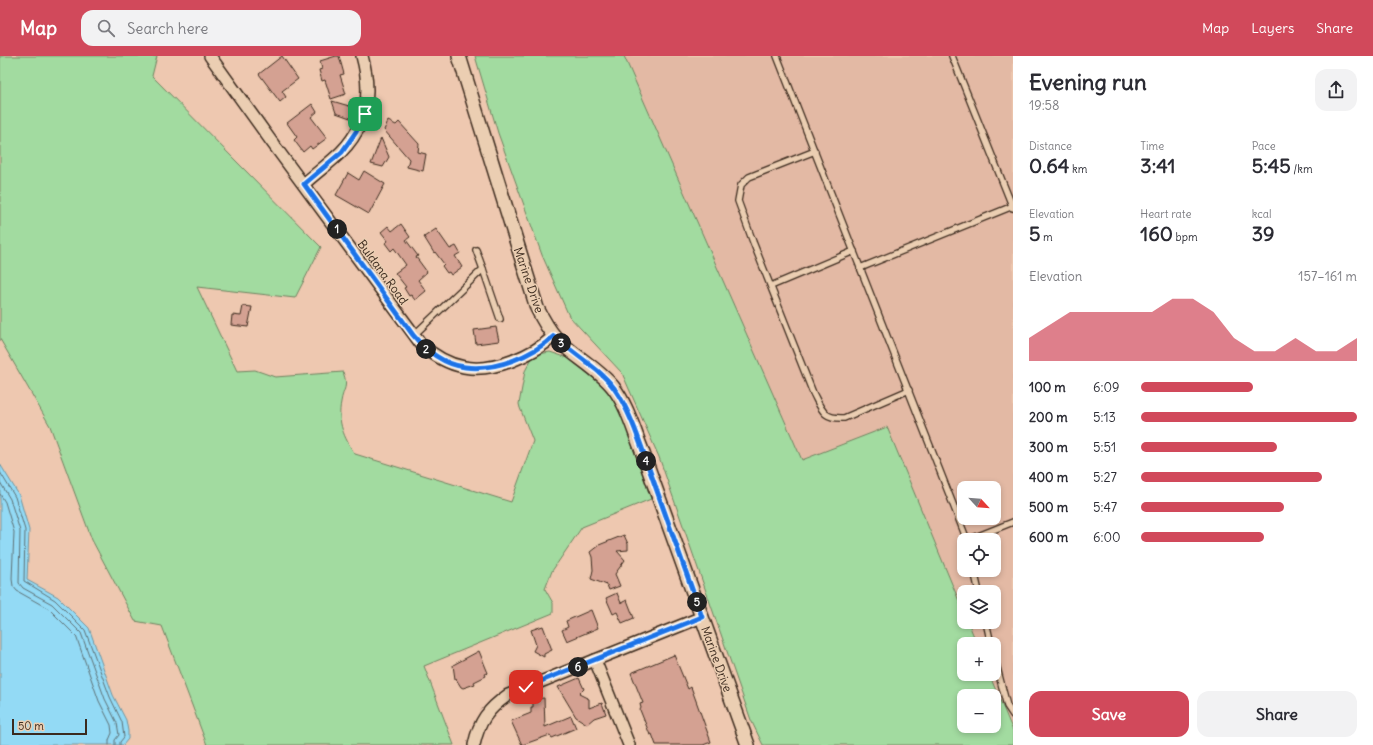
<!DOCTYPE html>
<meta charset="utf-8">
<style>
:root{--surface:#fff;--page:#f2f2f3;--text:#2b2b33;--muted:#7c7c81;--accent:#d1495b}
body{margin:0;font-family:Delius,sans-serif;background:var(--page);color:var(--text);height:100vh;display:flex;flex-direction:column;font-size:15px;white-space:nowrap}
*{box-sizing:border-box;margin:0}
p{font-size:13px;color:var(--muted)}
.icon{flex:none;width:22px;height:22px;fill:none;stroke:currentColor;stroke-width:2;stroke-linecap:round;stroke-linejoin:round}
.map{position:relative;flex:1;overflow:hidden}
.side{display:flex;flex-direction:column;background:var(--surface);width:360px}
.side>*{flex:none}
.needle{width:26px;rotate:116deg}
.tools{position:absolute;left:957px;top:425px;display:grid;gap:8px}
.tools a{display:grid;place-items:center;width:44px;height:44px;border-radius:8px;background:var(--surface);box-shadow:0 2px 6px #0003;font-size:20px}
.scale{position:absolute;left:12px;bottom:10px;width:75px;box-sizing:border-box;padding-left:4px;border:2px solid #3b2a1e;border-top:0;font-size:11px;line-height:14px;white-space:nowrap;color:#3b2a1e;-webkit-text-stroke:3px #ebceb2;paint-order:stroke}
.pin{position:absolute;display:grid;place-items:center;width:34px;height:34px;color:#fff;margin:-17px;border-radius:8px;box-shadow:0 2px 6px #0006}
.km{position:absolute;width:20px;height:20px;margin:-10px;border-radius:50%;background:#222;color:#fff;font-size:11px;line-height:20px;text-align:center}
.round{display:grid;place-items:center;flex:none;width:42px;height:42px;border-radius:12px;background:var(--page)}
.headline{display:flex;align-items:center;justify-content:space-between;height:68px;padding:0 16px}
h1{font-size:22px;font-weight:700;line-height:30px}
.stats{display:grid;grid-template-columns:repeat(3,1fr);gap:6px;height:68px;padding:4px 16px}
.stats div{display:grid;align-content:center}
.stats b{font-size:20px;font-weight:700}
.stats small{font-size:11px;font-weight:400}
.stats p{font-size:11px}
.chart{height:112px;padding:8px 16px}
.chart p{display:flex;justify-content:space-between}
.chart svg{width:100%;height:72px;margin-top:4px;fill:var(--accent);opacity:.7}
.button{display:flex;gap:8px;margin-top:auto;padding:8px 16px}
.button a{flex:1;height:46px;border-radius:12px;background:var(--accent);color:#fff;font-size:16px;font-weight:700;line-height:46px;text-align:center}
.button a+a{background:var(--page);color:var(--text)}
ul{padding:0 16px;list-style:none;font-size:13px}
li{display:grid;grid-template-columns:64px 48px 1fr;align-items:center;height:30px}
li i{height:10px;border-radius:5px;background:var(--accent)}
header{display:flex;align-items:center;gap:24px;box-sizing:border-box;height:56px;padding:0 20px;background:var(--accent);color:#fff}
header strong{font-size:19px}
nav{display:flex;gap:22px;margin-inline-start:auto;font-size:14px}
.search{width:280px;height:36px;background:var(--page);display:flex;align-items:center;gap:10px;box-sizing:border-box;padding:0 14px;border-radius:12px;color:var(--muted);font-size:15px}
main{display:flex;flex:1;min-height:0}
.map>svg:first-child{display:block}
</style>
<header>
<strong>Map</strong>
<div class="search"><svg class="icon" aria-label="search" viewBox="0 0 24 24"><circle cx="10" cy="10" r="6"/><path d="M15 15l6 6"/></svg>Search here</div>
<nav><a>Map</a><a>Layers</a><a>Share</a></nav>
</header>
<main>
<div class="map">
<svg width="1013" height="689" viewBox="0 0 1013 689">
<rect width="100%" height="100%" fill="#eec8b0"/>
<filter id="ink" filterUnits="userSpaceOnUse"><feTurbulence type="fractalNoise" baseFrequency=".025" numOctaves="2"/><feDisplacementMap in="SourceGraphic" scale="8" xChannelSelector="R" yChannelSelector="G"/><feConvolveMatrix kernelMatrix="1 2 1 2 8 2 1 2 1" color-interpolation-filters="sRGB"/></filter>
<g filter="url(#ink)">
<path fill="#e3b9a4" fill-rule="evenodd" d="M624,0H1013V675L989,618H994V588H977L968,566H994V536H964V557L887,371L802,404ZM964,432H994V462H964ZM964,484H994V514H964Z"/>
<g fill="#a2dba0" stroke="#6e825f" fill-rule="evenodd">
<path d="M0,0H157L152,20L321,191L295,242L197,231L237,315L255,314L275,321L343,316C349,332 343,332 341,346C337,366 344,382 355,398L511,446L533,385L520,352L519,348L525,315L532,302L539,298L550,296L568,302L607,333L622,359L651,443L582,471L552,515L545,533L553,547V557L424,610L454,689H207L162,570L135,565L92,484L50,370L0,283Z"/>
<path d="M475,0H624L802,404L887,371L964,557V566H968L977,588H964V618H989L1013,675V689H763L751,664L659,401L622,317L569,260L542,199L498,77ZM964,640H994V670H964Z"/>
</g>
<path fill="#93daf5" stroke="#70949f" d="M0,408L19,439L29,474L27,524L58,541L89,572L113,639L126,664L128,675V683L123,689H0Z"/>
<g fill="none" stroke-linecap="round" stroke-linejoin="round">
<g stroke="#5e7074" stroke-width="1">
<path d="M0,416L15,441L25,474L24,525L55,544L85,574L110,641L122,666L124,681L120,686V689"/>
<path d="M0,426L10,443L20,475L19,527L23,532L52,548L81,577L105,643L117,667L119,679L115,684V689"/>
<path d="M0,438L5,446L14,476L12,523L13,530L17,535L49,553L76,580L99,645L111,669L112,677L109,684V689"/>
</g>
</g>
<g fill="#d4a192" stroke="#3b2a1e">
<path d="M282,0L298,23L282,35L286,41L280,46L259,18Z"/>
<path d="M336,0H339L344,18L340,19L346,38L331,43L325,24L322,25L319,14L322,13L320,5Z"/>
<path d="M332,45L356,52L353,63L336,57Z"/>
<path d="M312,48L317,56L311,61L327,82L312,93L310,90L303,96L294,84L297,81L287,67Z"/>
<path d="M388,65L396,69L399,66L419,88L418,96L426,98L423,115L407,111L409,103L384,74Z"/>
<path d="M381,82L389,101L383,111L371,108Z"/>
<path d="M364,115L385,128L369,158L336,139L348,117L359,124Z"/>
<path d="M401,168L410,181L406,184L418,200L416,201L427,216L418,224L426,235L415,244L411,239L409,240L404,232L406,231L395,217L406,209L394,192L391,195L385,187L388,185L381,176L388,170L392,175Z"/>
<path d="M436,173L450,193L456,190L460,197L455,200L462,211L451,219L449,216L447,217L442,210L444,208L435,196L434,197L424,181Z"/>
<path d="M243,250L252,251L248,271L231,269L232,259L241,260Z"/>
<path d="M496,271L499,285L476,288L474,274Z"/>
<path d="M624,479L628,488V494L617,495L625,504L615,518L620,530L609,534L607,529L591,523L593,514L592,501L590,496L599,489Z"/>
<path d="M617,537L621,547L627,544L634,562L622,567L617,556L613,558L606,542Z"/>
<path d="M591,554L598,572L567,585L562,574L568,571L566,565Z"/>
<path d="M543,570L552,594L544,598V601L533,595L536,589L531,574Z"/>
<path d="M479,595L488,617L485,618L486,620L474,626L475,628L463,632L461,631L456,623H455L453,609Z"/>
<path d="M674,599L688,633L691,631L711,686L703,689H656L652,678L650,679L640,654L641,652L640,648L643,647L631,617Z"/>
<path d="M579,622L584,633L579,638L589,643V652L602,647L606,658L594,662L587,668L576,661L558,631Z"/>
<path d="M544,642L545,671L571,660L576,672L552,682L550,679L522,689L511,665L531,657V651H533V643Z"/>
</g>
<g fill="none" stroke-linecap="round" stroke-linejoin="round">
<defs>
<g id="service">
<path d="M777,0L967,484"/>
<path d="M952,0L1013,152"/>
<path d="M815,95L749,121L741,129L738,145L753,186L813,337C822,354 823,363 844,362L909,334"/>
<path d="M860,212L1013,150"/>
<path d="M483,213L500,263"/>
<path d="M771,230L854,195"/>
<path d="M414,279L483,213L476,194"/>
<path d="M968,484L1013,466"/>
<path d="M974,514L979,536"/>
<path d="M986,566L991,588"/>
<path d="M994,600L1007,650L1013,659"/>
</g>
<g id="minor">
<path d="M210,0L271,85L421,288C433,299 448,308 464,311C493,317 533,299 554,280"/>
<path d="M304,128C316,117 330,107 341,96C368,69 372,36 362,0"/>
<path d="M595,604L629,689"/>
<path d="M474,689C479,665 488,653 508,639L702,561"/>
</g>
<path id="tertiary" d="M459,0L537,252C542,262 547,272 555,281C573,300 597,311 613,331C627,349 633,372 641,392L748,689"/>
</defs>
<use href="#service" stroke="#3b2a1e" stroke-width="8"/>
<use href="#minor" stroke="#3b2a1e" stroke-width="14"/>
<use href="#tertiary" stroke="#3b2a1e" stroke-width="16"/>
<use href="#service" stroke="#ebceb2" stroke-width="5.5"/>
<use href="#minor" stroke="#ebceb2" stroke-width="11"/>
<use href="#tertiary" stroke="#ebceb2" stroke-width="13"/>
</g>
</g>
<g fill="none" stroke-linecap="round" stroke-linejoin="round" filter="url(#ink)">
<defs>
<path id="route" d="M365,58L356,76L342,96L304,128L413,279C426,295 445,309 465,311C496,315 532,300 554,280C573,298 598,311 614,332C631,356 641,390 651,418C668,466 685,514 702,561L526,631"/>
</defs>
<use href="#route" stroke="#fff" stroke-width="8"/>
<use href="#route" stroke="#1a73e8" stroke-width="5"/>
</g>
<g text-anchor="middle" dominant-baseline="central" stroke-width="3" stroke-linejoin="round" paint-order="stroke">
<g font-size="12" fill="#3b2a1e" stroke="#ebceb2">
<text transform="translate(383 216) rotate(54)">Buldana Road</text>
<text transform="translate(529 224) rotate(71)">Marine Drive</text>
<text transform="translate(717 603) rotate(70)">Marine Drive</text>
</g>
</g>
</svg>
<div class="tools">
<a><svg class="needle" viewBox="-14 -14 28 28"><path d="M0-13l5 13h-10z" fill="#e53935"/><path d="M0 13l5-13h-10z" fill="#7c7c81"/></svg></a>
<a><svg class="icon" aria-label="locate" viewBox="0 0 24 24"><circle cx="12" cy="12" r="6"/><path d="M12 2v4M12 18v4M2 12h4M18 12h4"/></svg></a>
<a><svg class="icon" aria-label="layers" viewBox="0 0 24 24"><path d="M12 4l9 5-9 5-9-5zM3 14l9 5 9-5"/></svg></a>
<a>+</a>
<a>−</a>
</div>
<div class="scale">50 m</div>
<div class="pin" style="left:365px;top:58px;background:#1e9e55"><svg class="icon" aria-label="arrive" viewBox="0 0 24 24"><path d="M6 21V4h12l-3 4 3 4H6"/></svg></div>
<div class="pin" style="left:526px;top:631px;background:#d93025"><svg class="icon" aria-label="check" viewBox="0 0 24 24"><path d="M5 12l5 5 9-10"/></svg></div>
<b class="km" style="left:337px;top:173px">1</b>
<b class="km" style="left:426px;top:293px">2</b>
<b class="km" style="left:561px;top:287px">3</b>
<b class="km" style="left:646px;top:405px">4</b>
<b class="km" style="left:697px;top:546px">5</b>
<b class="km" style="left:578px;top:611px">6</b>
</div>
<section class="side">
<div class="headline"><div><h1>Evening run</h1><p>19:58</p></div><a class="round"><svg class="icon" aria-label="share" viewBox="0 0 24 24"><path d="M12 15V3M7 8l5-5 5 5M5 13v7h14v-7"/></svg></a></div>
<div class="stats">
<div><p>Distance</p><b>0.64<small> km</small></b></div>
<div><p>Time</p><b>3:41</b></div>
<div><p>Pace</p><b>5:45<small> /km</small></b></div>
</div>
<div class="stats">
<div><p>Elevation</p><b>5<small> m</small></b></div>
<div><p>Heart rate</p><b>160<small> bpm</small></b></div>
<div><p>kcal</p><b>39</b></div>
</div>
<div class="chart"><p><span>Elevation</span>157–161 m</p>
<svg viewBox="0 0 160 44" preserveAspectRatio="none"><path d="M0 44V30L10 22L20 14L30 14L40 14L50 14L60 14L70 6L80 6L90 14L100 30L110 38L120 38L130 30L140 38L150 38L160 30V44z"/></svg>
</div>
<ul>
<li><b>100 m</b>6:09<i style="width:52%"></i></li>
<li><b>200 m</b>5:13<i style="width:100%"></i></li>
<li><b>300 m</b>5:51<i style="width:63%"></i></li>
<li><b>400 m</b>5:27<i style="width:84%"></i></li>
<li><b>500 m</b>5:47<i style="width:66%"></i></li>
<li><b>600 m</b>6:00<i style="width:57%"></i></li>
</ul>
<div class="button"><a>Save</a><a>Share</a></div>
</section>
</main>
